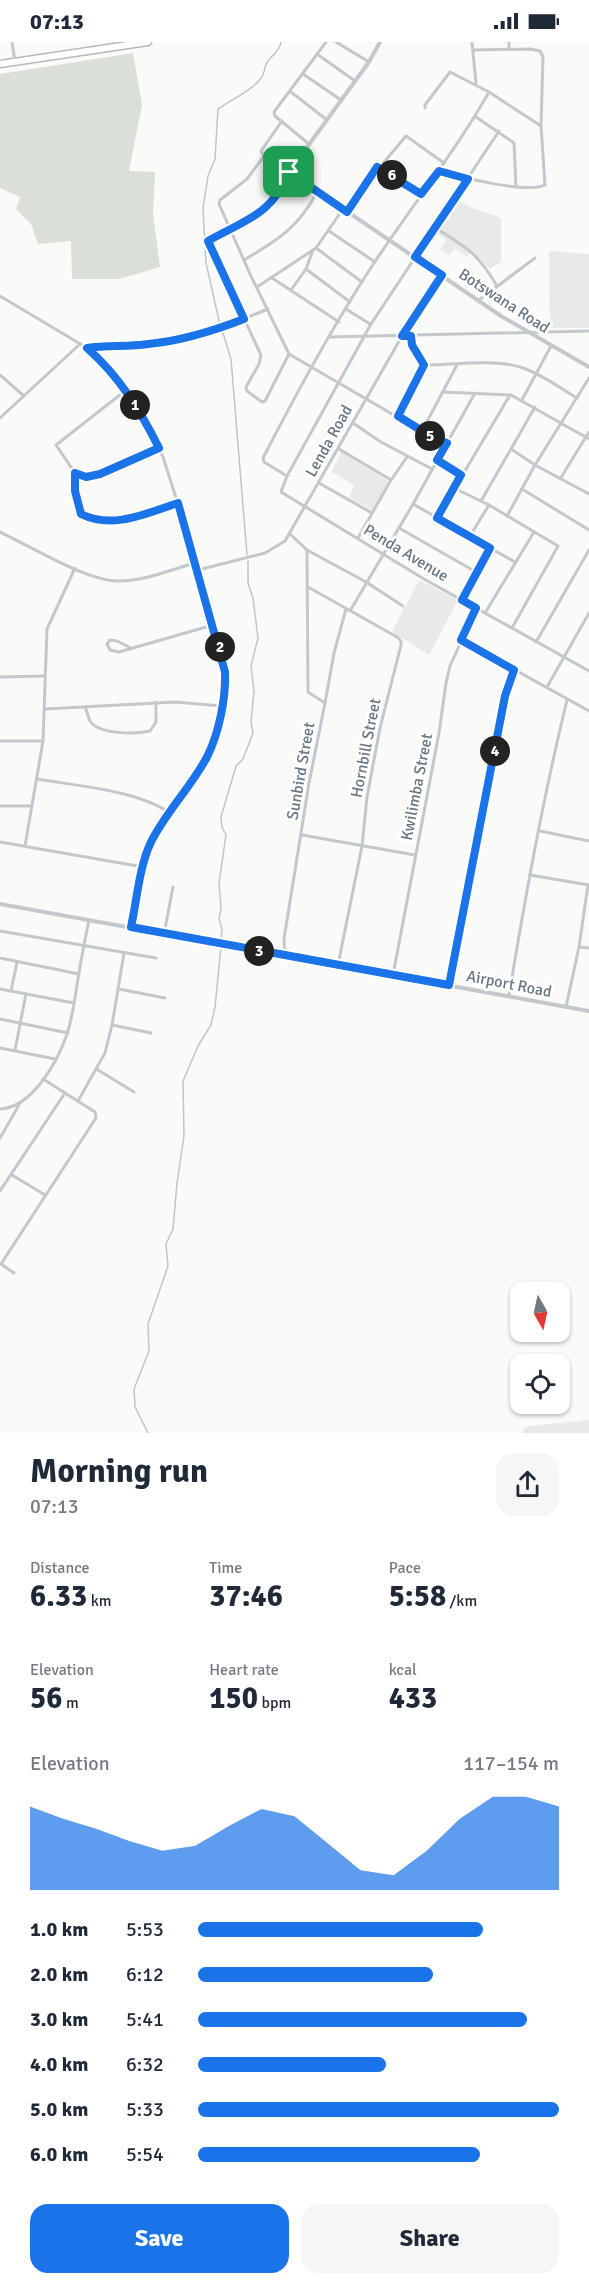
<!DOCTYPE html>
<meta charset="utf-8">
<style>
:root{--surface:#fff;--page:#f6f6f7;--text:#1f2937;--muted:#747a83;--accent:#1a73e8}
body{margin:0;font-family:Signika,sans-serif;background:var(--page);color:var(--text);height:100vh;display:flex;flex-direction:column;font-size:22px;white-space:nowrap}
*{box-sizing:border-box;margin:0}
p{font-size:20px;color:var(--muted)}
.icon{flex:none;width:33px;height:33px;fill:none;stroke:currentColor;stroke-width:2;stroke-linecap:round;stroke-linejoin:round}
.map{position:relative;height:1391px;overflow:hidden}
.details{display:flex;flex-direction:column;background:var(--surface);flex:1}
.details>*{flex:none}
.needle{width:39px;rotate:171deg}
.tools{position:absolute;left:510px;top:1240px;display:grid;gap:12px}
.tools a{display:grid;place-items:center;width:60px;height:60px;border-radius:12px;background:var(--surface);box-shadow:0 2px 4px #0004;font-size:30px}
.pin{position:absolute;display:grid;place-items:center;width:51px;height:51px;color:#fff;margin:-26px;border-radius:12px;box-shadow:0 3px 9px #0006}
.km{position:absolute;width:30px;height:30px;margin:-15px;border-radius:50%;background:#222;color:#fff;font-size:16px;line-height:30px;text-align:center}
.round{display:grid;place-items:center;flex:none;width:63px;height:63px;border-radius:18px;background:var(--page)}
.headline{display:flex;align-items:center;justify-content:space-between;height:102px;padding:0 30px}
h1{font-size:33px;font-weight:700;line-height:45px}
.stats{display:grid;grid-template-columns:repeat(3,1fr);gap:9px;height:102px;padding:6px 30px}
.stats div{display:grid;align-content:center}
.stats b{font-size:30px;font-weight:700}
.stats small{font-size:16px;font-weight:400}
.stats p{font-size:16px}
.chart{height:168px;padding:12px 30px}
.chart p{display:flex;justify-content:space-between}
.chart svg{width:100%;height:108px;margin-top:6px;fill:var(--accent);opacity:.7}
.button{display:flex;gap:12px;margin-top:auto;padding:12px 30px}
.button a{flex:1;height:69px;border-radius:18px;background:var(--accent);color:#fff;font-size:24px;font-weight:700;line-height:69px;text-align:center}
.button a+a{background:var(--page);color:var(--text)}
ul{padding:0 30px;list-style:none;font-size:20px}
li{display:grid;grid-template-columns:96px 72px 1fr;align-items:center;height:45px}
li i{height:15px;border-radius:8px;background:var(--accent)}
.status{display:flex;justify-content:space-between;align-items:center;height:42px;padding:0 30px;background:var(--surface);direction:ltr}
.status svg{height:16px;fill:currentColor}
.map>svg:first-child{display:block}
</style>
<div class="status"><b>07:13</b><svg viewBox="0 0 49 12"><path d="M0 12V9h3v3zM5 12V6h3v6zM10 12V3h3v9zM15 12V0h3v12zM26 1h20v11H26zM47 4h2v5h-2z"/></svg></div>
<div class="map">
<svg width="589" height="1391" viewBox="0 0 589 1391">
<rect width="100%" height="100%" fill="#fafaf8"/>
<g fill="#e8e9e9">
<path d="M458,158L470,165L501,176V220L490,227L472,208L467,215L455,206L449,213L440,207L446,198L435,190Z"/>
<path d="M549,209L589,212V286H550Z"/>
<path d="M341,410L387,438L388,442L372,468L349,455L354,443L332,430Z"/>
<path d="M419,538L458,558L429,613L392,590Z"/>
<path d="M589,1378V1391H522L525,1386L529,1384Z"/>
</g>
<path fill="#dadfd7" d="M133,11L142,63L129,129L155,130L153,171L160,225L119,237H72L71,199L38,202L31,182L16,167L20,155L0,146V32Z"/>
<g fill="none" stroke-linecap="round" stroke-linejoin="round">
<g stroke="#bbc7cb" stroke-width="1.5">
<path d="M220,283L206,221L203,166L208,134L215,117L218,67C231,57 251,50 261,36C265,32 264,24 268,19C273,12 280,9 281,0"/>
<path d="M222,288L231,317L247,513"/>
<path d="M221,900L222,887L219,877L221,866L219,841L226,793L222,785L221,775L236,724L243,717L253,691L251,680L254,649L251,624L258,596L253,556L248,541V519"/>
<path d="M148,1391L135,1365L134,1347L149,1309L148,1282L168,1224L166,1202L173,1187L177,1141L184,1094L183,1039L198,1004L211,983L215,965L221,905"/>
</g>
<defs>
<path id="trunk" d="M0,22L148,0"/>
</defs>
<use href="#trunk" stroke="#b4b9bd" stroke-width="9"/>
<g stroke="#c3c8cc" stroke-width="3">
<path d="M12,0L15,20"/>
<path d="M336,0L369,20"/>
<path d="M472,0L476,41"/>
<path d="M509,0V7"/>
<path d="M473,8L530,7L540,9L543,15L541,84"/>
<path d="M317,12L355,39"/>
<path d="M303,32L341,58"/>
<path d="M291,50L327,78"/>
<path d="M476,75L514,101L516,145"/>
<path d="M282,79L261,109L264,114L289,130C271,173 245,178 208,199L261,313L259,322L246,345L247,349L262,360L265,359L289,312"/>
<path d="M499,89L371,282L287,434L281,450L424,537L589,629"/>
<path d="M309,102L275,74L274,70L326,0"/>
<path d="M264,114L247,137L220,158L219,162L250,232L289,312L435,397L447,401"/>
<path d="M380,125L421,152"/>
<path d="M439,129C460,135 527,152 545,143L541,84L489,50"/>
<path d="M347,170L376,126L380,125L406,94L444,121"/>
<path d="M436,186C468,207 477,210 497,244"/>
<path d="M329,189L375,220"/>
<path d="M316,206L362,240"/>
<path d="M244,218C278,198 299,185 317,150"/>
<path d="M306,227L350,260"/>
<path d="M272,236L339,280"/>
<path d="M257,245L316,206L343,167"/>
<path d="M291,248L306,227L313,208"/>
<path d="M0,254L87,306L105,321L132,357L163,415L193,509L224,621L225,642L211,706L199,727L151,801L131,885"/>
<path d="M479,258L535,216"/>
<path d="M346,267L370,282"/>
<path d="M411,294L412,303L424,323"/>
<path d="M330,295L589,289"/>
<path d="M87,306C107,303 127,305 147,303C190,298 229,283 268,267"/>
<path d="M0,333L24,354"/>
<path d="M125,349L56,403L75,431V449L81,472C113,488 147,471 178,461"/>
<path d="M443,350L511,353L589,397"/>
<path d="M522,358L551,304"/>
<path d="M398,374L424,323C453,323 496,316 523,326C543,333 560,346 577,356"/>
<path d="M0,376L80,302"/>
<path d="M353,381L381,400L432,427"/>
<path d="M422,389L457,323"/>
<path d="M339,407L391,438"/>
<path d="M511,407L535,365"/>
<path d="M437,418L461,433"/>
<path d="M75,431L86,435L100,432L159,406"/>
<path d="M287,434L264,420L263,416C297,350 333,283 374,221C412,164 455,110 489,50L450,30L425,63V66"/>
<path d="M560,437L589,390"/>
<path d="M319,441L372,471"/>
<path d="M454,446L489,463L558,504L512,586"/>
<path d="M522,447L589,488"/>
<path d="M481,459L511,407L535,423L589,452"/>
<path d="M413,462L515,520"/>
<path d="M507,474L535,423L589,336"/>
<path d="M437,476L510,353"/>
<path d="M399,486L476,530"/>
<path d="M0,490C30,504 88,540 119,539C145,539 170,528 195,521"/>
<path d="M470,494L489,463"/>
<path d="M358,496L391,438L407,415"/>
<path d="M307,508L366,540L403,564"/>
<path d="M198,528L265,511L285,499L402,294L441,234"/>
<path d="M308,545L397,595L401,599V603L380,686L367,755L362,804L338,923"/>
<path d="M462,557L490,506"/>
<path d="M350,569L413,462L475,351"/>
<path d="M485,571L534,490"/>
<path d="M461,598L589,669"/>
<path d="M536,600L589,508"/>
<path d="M131,606L117,599L110,598L107,602L110,608L119,610L213,583"/>
<path d="M0,635L44,634"/>
<path d="M547,645L589,571"/>
<path d="M325,661L334,611L346,567"/>
<path d="M85,665C87,669 88,675 90,679C99,693 136,692 150,689L156,680V660"/>
<path d="M45,667L175,660L221,664"/>
<path d="M0,699H43"/>
<path d="M37,737C77,744 137,748 170,771"/>
<path d="M0,764H31"/>
<path d="M540,789L589,799"/>
<path d="M302,793L415,813"/>
<path d="M0,800L143,825"/>
<path d="M25,804L43,699L47,587L75,526"/>
<path d="M530,833L589,843"/>
<path d="M0,889L156,916"/>
<path d="M164,892L173,845"/>
<path d="M579,905L589,906"/>
<path d="M285,913L284,897L309,741L325,661L308,650L307,508L290,492"/>
<path d="M0,916L79,932"/>
<path d="M393,933L439,691L446,641L450,624L476,566"/>
<path d="M449,943L505,654L514,628"/>
<path d="M0,947L74,961"/>
<path d="M119,947L165,956"/>
<path d="M11,949L17,920"/>
<path d="M509,954C525,855 543,756 567,658"/>
<path d="M566,965L579,905L588,843"/>
<path d="M0,977L68,991"/>
<path d="M112,983L151,991"/>
<path d="M0,1006L55,1017"/>
<path d="M15,1008L26,952"/>
<path d="M98,1028L134,1050"/>
<path d="M78,1059L105,1011L112,983L124,911"/>
<path d="M0,1067C32,1066 58,1019 67,992C73,974 75,955 78,937C81,917 85,898 89,878"/>
<path d="M0,1096L19,1063"/>
<path d="M12,1133L45,1153"/>
<path d="M0,1149L65,1051"/>
<path d="M1,1222L96,1076L95,1070L43,1037"/>
<path d="M1,1222L14,1231"/>
</g>
<g stroke="#c3c8cc" stroke-width="4">
<path d="M380,0L369,20L289,130L501,274L589,325"/>
<path d="M0,862L589,969"/>
</g>
<use href="#trunk" stroke="#fff" stroke-width="6"/>
</g>
<g fill="none" stroke-linecap="round" stroke-linejoin="round">
<defs>
<path id="route" d="M377,125L421,152L439,129L468,137L415,215L442,233L402,294H411L412,303L424,323L398,374L435,397L447,401L437,418L461,433L437,476L490,506L462,558L476,566L461,598L514,628L505,654L449,943L131,885C137,858 139,825 151,800C166,770 191,745 207,715C219,691 226,656 225,630L178,461C147,471 113,488 81,472L75,449V431L86,435L100,432L159,406C140,368 119,334 87,306C108,303 128,305 148,302C182,299 213,289 244,277L208,199C245,178 272,173 289,130L347,170Z"/>
</defs>
<use href="#route" stroke="#fff" stroke-width="12"/>
<use href="#route" stroke="#1a73e8" stroke-width="8"/>
</g>
<g text-anchor="middle" dominant-baseline="central" stroke-width="6" stroke-linejoin="round" paint-order="stroke">
<g font-size="16" fill="#657683" stroke="#fff">
<text transform="translate(504 259) rotate(33)">Botswana Road</text>
<text transform="translate(329 399) rotate(-61)">Lenda Road</text>
<text transform="translate(406 511) rotate(31)">Penda Avenue</text>
<text transform="translate(366 706) rotate(-79)">Hornbill Street</text>
<text transform="translate(301 729) rotate(-80)">Sunbird Street</text>
<text transform="translate(417 745) rotate(-79)">Kwilimba Street</text>
<text transform="translate(509 942) rotate(11)">Airport Road</text>
</g>
</g>
</svg>
<div class="tools">
<a><svg class="needle" viewBox="-14 -14 28 28"><path d="M0-13l5 13h-10z" fill="#e53935"/><path d="M0 13l5-13h-10z" fill="#747a83"/></svg></a>
<a><svg class="icon" aria-label="locate" viewBox="0 0 24 24"><circle cx="12" cy="12" r="6"/><path d="M12 2v4M12 18v4M2 12h4M18 12h4"/></svg></a>
</div>
<div class="pin" style="left:289px;top:130px;background:#1e9e55"><svg class="icon" aria-label="arrive" viewBox="0 0 24 24"><path d="M6 21V4h12l-3 4 3 4H6"/></svg></div>
<b class="km" style="left:135px;top:363px">1</b>
<b class="km" style="left:220px;top:605px">2</b>
<b class="km" style="left:259px;top:909px">3</b>
<b class="km" style="left:495px;top:709px">4</b>
<b class="km" style="left:430px;top:394px">5</b>
<b class="km" style="left:392px;top:133px">6</b>
</div>
<section class="details">
<div class="headline"><div><h1>Morning run</h1><p>07:13</p></div><a class="round"><svg class="icon" aria-label="share" viewBox="0 0 24 24"><path d="M12 15V3M7 8l5-5 5 5M5 13v7h14v-7"/></svg></a></div>
<div class="stats">
<div><p>Distance</p><b>6.33<small> km</small></b></div>
<div><p>Time</p><b>37:46</b></div>
<div><p>Pace</p><b>5:58<small> /km</small></b></div>
</div>
<div class="stats">
<div><p>Elevation</p><b>56<small> m</small></b></div>
<div><p>Heart rate</p><b>150<small> bpm</small></b></div>
<div><p>kcal</p><b>433</b></div>
</div>
<div class="chart"><p><span>Elevation</span>117–154 m</p>
<svg viewBox="0 0 160 44" preserveAspectRatio="none"><path d="M0 44V10L10 15L20 19L30 24L40 28L50 26L60 18L70 11L80 14L90 25L100 36L110 38L120 28L130 15L140 6L150 6L160 10V44z"/></svg>
</div>
<ul>
<li><b>1.0 km</b>5:53<i style="width:79%"></i></li>
<li><b>2.0 km</b>6:12<i style="width:65%"></i></li>
<li><b>3.0 km</b>5:41<i style="width:91%"></i></li>
<li><b>4.0 km</b>6:32<i style="width:52%"></i></li>
<li><b>5.0 km</b>5:33<i style="width:100%"></i></li>
<li><b>6.0 km</b>5:54<i style="width:78%"></i></li>
</ul>
<div class="button"><a>Save</a><a>Share</a></div>
</section>
